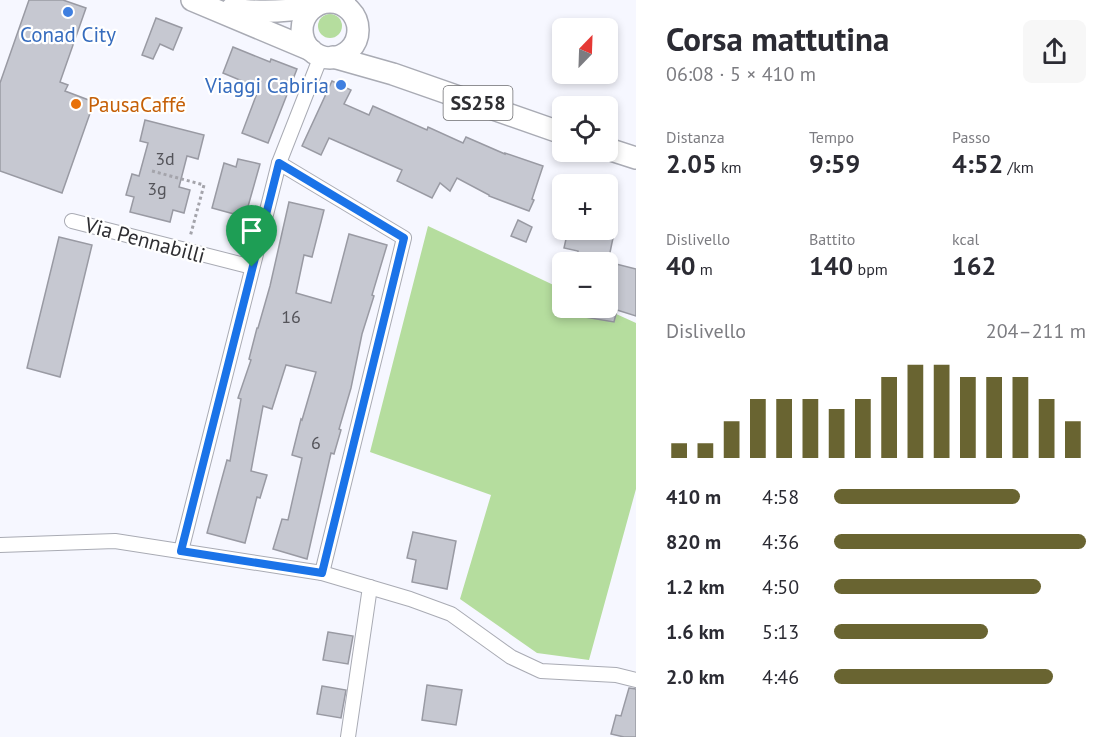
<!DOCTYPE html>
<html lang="it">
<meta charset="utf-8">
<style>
:root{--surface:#fff;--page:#f7f7f7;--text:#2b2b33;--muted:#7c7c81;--accent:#696431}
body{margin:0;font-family:"PT Sans",sans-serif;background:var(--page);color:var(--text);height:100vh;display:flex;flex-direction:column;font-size:22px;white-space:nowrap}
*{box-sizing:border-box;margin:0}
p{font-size:20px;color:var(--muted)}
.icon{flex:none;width:33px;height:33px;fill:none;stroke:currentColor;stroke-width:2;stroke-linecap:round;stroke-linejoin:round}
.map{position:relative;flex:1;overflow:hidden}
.side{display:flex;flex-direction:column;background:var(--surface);width:480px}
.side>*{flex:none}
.needle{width:39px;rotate:23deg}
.fabs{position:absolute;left:552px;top:18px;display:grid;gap:12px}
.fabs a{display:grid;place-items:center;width:66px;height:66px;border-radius:9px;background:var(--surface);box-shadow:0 3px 9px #0003;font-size:30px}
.pin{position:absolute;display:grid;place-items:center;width:51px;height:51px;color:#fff;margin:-62px -26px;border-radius:50% 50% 50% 0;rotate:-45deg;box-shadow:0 0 6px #0007}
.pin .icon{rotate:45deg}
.round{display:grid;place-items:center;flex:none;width:63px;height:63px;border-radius:9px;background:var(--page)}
.overview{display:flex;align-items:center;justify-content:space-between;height:102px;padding:0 30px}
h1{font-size:33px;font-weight:700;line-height:45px}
.stats{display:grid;grid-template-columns:repeat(3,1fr);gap:9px;height:102px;padding:6px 30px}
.stats div{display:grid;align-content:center}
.stats b{font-size:26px;font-weight:700}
.stats small{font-size:16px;font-weight:400}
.stats p{font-size:16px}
.chart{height:168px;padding:12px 30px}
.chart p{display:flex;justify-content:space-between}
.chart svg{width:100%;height:108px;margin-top:6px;stroke:var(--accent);stroke-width:6}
ul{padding:0 30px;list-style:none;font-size:20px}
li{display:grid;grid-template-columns:96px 72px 1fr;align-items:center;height:45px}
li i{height:15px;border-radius:8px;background:var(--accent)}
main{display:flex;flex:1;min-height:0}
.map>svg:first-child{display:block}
</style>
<main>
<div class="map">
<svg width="636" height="737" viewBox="0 0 636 737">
<rect width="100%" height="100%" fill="#f6f7ff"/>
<g fill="#b5dd9e">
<circle cx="330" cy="26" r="12"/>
<path d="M428,226L562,289V308H603L636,323V489L589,660L537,653L460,599L491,495L370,452Z"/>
</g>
<g fill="#c6c8d1" stroke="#999aa3" stroke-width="1.5">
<path d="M29,0H63L86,8L60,82L68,85L65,91L94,102L62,193L0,171V83Z"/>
<path d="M156,18L182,28L173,50L160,44L153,59L142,55Z"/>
<path d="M233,47L270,62L271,59L297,69L268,143L242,133L259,88L223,73Z"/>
<path d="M332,81L351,90L344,104L369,115L373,106L427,130L428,127L463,143L466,137L505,154V153L543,166L532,199L534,200L529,211L489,196V195L457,178L450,191L440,183L432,198L397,181L402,170L329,138L321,155L302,146Z"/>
<path d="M145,120L204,135L198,159L187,156L179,187L190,190L184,213L173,210L170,222L130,212L134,197L126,195L132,174L139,176L148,143L140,141Z"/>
<path d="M238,159L260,164L245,217L212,208L224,163L236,167Z"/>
<path d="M289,202L324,210L312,257L304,255L296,293L331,303L349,234L387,245L372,295L374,296L362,334L351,388L339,429L341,430L334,454L331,453L307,559L273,549L282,519L288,520L302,458L292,455L301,419L302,420L316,372L286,365L272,409L263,406L251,471L267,475L260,498L257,497L245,543L207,533L227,460L230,461L241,399L238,398L251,360L249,359L257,328H258L270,286Z"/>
<path d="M518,220L532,227L526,242L511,236Z"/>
<path d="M568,230L613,238L608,262L636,269V316L617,310L614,322L572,315L573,308H611L608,306V262H577L578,251L564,248Z"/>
<path d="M59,237L92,245L60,377L27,368Z"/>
<path d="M413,532L456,541L447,589L412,582L416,560L407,558Z"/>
<path d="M328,632L353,636L348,664L323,660Z"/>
<path d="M427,685L462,690L456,725L422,720Z"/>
<path d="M322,686L346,690L341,718L317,714Z"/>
<path d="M629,688L636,689V737H624L611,734L616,715L621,716Z"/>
</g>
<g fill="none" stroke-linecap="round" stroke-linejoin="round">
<defs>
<g id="street">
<path d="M344,6L348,0"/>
<path d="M279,163L404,238L322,573"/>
<path d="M72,221L252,267"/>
<path d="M0,545L115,541L322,573L410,599L451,614L511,657L541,671L616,675L636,680"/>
<path d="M181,551L279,163L321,56"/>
<path d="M348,737L370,587"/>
</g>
<g id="primary">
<path d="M192,0L311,50"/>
<circle cx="330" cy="30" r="28"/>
<path d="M231,9C260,13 285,12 314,7"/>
<path d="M333,57L393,74L562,133"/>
<path d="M608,149L636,158"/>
</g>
</defs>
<use href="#street" stroke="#a9abb4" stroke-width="16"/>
<use href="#primary" stroke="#a9abb4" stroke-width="24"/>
<path stroke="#a4a4ab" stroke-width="3" stroke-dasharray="3 3" stroke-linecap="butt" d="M152,171L204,185L190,237"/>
<use href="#street" stroke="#fff" stroke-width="14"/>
<use href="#primary" stroke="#fff" stroke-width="21"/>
</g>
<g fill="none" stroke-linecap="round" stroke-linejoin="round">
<defs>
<path id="route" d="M279,163L404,238L322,573L181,551Z"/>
</defs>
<use href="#route" stroke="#fff" stroke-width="12"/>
<use href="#route" stroke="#1a73e8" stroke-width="8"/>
</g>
<g fill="#3f7fe0" stroke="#fff" stroke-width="2">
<circle cx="68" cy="12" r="6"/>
<circle cx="341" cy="85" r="6"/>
</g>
<circle fill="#e8710a" stroke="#fff" stroke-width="2" cx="76" cy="104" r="6"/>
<g text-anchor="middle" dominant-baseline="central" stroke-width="4.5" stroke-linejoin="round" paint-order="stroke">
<g font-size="18" fill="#54545a">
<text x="165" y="158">3d</text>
<text x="157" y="188">3g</text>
<text x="291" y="316">16</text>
<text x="316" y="442">6</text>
</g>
<rect fill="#fff" stroke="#6d6d70" stroke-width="1.5" x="443.5" y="86" width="69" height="34" rx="4.5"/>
<g font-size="20" font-weight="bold" fill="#2e2e32">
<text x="478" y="103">SS258</text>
</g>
<g font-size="21" fill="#366cbe" stroke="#fff">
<text x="68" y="34">Conad City</text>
<text x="329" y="85" text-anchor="end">Viaggi Cabiria</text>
</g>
<g font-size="21" fill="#c56008" stroke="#fff" text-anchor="start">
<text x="88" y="104">PausaCaffé</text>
</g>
<g font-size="21" fill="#2e2e32" stroke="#fff">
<text transform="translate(145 240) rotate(15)">Via Pennabilli</text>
</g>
</g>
</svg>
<div class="fabs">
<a><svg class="needle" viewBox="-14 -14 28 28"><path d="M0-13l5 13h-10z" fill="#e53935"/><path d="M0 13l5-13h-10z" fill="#7c7c81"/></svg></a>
<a><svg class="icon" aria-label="locate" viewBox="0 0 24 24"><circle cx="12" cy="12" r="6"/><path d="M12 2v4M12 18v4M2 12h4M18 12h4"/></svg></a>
<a>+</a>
<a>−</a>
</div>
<div class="pin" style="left:252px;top:267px;background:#1e9e55"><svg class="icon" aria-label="arrive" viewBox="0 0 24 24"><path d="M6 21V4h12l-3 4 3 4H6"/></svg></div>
</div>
<section class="side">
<div class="overview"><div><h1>Corsa mattutina</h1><p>06:08 · 5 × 410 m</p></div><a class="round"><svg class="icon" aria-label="share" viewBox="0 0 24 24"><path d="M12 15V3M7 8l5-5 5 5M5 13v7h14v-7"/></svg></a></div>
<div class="stats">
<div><p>Distanza</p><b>2.05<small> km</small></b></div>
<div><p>Tempo</p><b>9:59</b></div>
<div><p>Passo</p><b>4:52<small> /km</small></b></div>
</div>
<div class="stats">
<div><p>Dislivello</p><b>40<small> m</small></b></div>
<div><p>Battito</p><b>140<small> bpm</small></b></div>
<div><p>kcal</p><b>162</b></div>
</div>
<div class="chart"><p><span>Dislivello</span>204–211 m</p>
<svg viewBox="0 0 160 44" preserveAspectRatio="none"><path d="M5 44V38M15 44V38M25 44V29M35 44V20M45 44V20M55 44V20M65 44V24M75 44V20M85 44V11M95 44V6M105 44V6M115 44V11M125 44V11M135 44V11M145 44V20M155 44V29"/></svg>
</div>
<ul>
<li><b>410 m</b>4:58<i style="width:74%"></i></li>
<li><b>820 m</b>4:36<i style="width:100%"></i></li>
<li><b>1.2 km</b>4:50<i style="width:82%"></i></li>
<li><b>1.6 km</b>5:13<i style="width:61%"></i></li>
<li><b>2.0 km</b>4:46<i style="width:87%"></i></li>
</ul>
</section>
</main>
